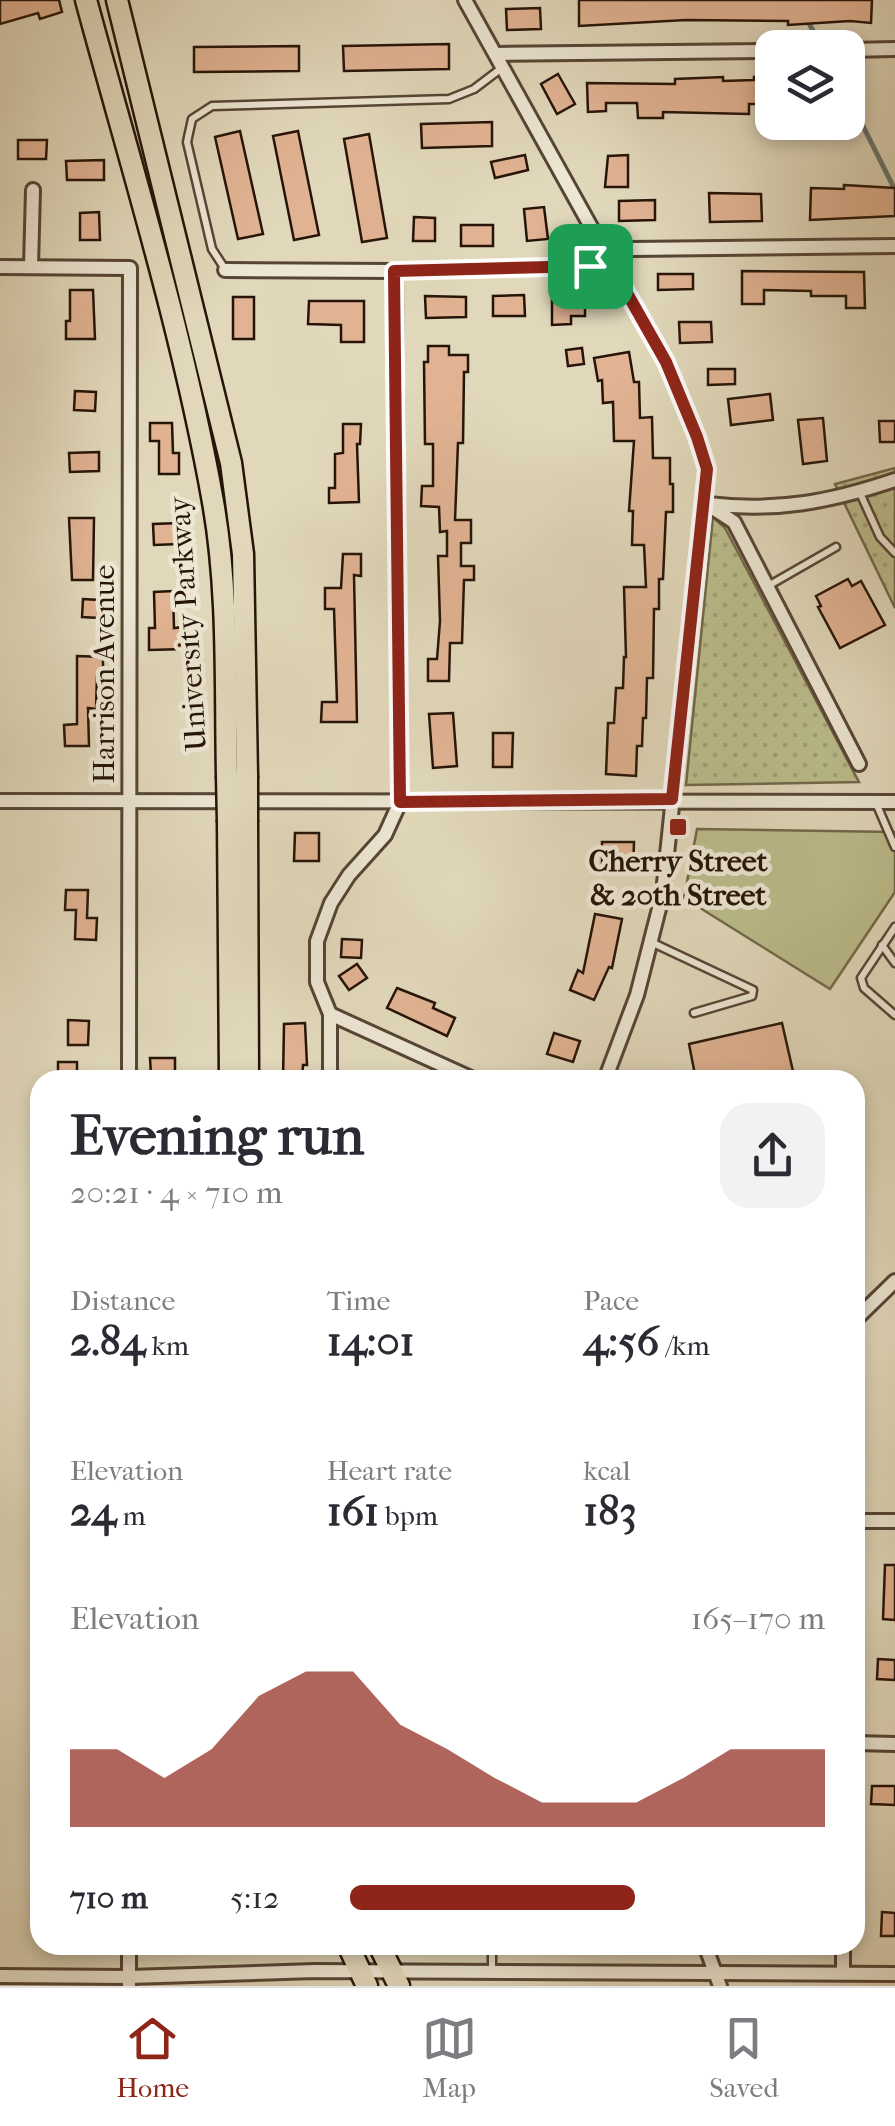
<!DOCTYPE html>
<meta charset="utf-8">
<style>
:root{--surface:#fff;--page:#f2f2f3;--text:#2b2b33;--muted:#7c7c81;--line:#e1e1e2;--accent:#8f2418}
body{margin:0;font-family:"IM FELL French Canon",serif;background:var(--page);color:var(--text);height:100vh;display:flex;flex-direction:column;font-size:38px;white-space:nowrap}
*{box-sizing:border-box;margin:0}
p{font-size:32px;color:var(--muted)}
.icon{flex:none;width:55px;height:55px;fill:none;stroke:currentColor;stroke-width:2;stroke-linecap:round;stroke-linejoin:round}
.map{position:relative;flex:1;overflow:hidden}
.sheet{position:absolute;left:30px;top:1070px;width:835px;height:885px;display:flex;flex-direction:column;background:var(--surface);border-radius:30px;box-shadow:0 5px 15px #0003}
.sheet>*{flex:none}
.fabs{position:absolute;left:755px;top:30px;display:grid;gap:20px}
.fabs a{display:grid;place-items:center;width:110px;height:110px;border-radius:20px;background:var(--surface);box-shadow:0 5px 15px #0003;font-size:50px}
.pin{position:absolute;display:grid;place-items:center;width:85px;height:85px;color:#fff;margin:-42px;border-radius:20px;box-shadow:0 5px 15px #0006}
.round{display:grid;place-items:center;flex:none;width:105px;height:105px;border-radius:30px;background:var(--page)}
.summary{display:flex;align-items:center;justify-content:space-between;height:170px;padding:0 40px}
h1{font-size:55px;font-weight:700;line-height:75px}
.metrics{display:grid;grid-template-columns:repeat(3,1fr);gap:15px;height:170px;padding:10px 40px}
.metrics div{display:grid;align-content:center}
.metrics b{font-size:42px;font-weight:700}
.metrics small{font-size:28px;font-weight:400}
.metrics p{font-size:28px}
.chart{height:280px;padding:20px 40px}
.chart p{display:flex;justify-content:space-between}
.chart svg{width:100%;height:180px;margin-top:10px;fill:var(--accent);opacity:.7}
ul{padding:0 40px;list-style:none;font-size:32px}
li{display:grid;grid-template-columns:160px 120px 1fr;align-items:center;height:75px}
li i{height:25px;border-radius:12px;background:var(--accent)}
.tabs{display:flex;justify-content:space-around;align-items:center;height:140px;border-top:2px solid var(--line);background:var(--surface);font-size:28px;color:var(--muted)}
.tabs a{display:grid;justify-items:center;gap:5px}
.tabs .selected{color:var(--accent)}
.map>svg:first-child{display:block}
</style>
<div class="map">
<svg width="895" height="1986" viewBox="0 0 895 1986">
<defs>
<pattern id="park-dots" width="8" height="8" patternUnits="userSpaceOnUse" patternTransform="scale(2.5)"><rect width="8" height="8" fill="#bbbc8b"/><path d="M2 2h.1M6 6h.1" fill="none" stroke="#a1a176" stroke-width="1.8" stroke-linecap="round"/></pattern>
</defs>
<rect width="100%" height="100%" fill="#e1d8bb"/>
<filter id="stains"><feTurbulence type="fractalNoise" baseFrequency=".002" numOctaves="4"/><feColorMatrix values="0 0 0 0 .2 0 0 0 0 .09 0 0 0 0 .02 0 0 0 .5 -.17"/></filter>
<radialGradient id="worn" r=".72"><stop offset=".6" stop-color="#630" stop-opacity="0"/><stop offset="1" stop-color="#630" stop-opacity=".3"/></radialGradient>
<path fill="#bbbc8b" stroke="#71684a" stroke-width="2.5" d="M697,829L895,832V892L830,989L684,898Z"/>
<g fill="url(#park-dots)" stroke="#71684a" stroke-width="2.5">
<path d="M895,468V608L835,484Z"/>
<path d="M713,517L725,528L859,782L686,785Z"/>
</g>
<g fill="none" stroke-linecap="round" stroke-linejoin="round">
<g stroke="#6a7671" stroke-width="5">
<path d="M807,20L823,48"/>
<path d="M848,96L895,190"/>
</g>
</g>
<g fill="#e1b393" stroke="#271408" stroke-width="2.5">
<path d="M0,0H59L62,12L40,19L38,13L0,24Z"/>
<path d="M579,0H872L871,23L850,21L788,25V21L686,20L579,26Z"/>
<path d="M540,8L541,29L507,30L506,9Z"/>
<path d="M449,44V69L344,71L343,46Z"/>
<path d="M299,46V71L194,72V47Z"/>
<path d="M558,74L575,104L557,114L541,84Z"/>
<path d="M772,76V104H749V114L663,112V118H638L637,103H606V111L588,112L587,83L675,84V79L723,77V81L754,80V77Z"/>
<path d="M492,122V146L422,148L421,124Z"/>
<path d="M240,131L263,234L238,239L215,137Z"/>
<path d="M298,131L319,235L294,240L273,136Z"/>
<path d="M369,134L387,238L362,242L344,139Z"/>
<path d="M18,140H47L46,159H18Z"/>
<path d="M525,155L528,170L495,178L491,162Z"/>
<path d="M628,155V187H605L608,156Z"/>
<path d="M104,160V180H67L66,161Z"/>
<path d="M844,185L895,188V216L810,220L811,188L844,189Z"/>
<path d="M709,193L761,194L762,221L710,222Z"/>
<path d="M655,200V220L619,221V201Z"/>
<path d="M544,207L548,239L527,241L524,209Z"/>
<path d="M99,212L100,240H80V213Z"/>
<path d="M414,217L435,218V241H413Z"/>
<rect x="461" y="225" width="32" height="21"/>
<path d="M742,271L864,272L865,308H846V296H811V291L764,290V304H742Z"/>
<path d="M658,274H693V289L658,290Z"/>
<path d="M70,290H93L95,339H66V321H70Z"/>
<path d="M552,294H585V316H571V324L552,325Z"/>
<path d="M524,295L525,316H493V296Z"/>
<path d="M425,296L466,297V317L426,318Z"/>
<rect x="233" y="297" width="21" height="42"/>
<path d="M309,301H364V342H341V325L308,324Z"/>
<path d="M679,322H711L712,342L680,343Z"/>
<path d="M428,346H449V355H468V372H464L463,443H458L455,520H471V543H461V566H474V580H464L462,643H450L449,681H428V659H437L440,621L438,556H447V531L440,532L439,507L421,506L422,486H433V444H425L424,362H428Z"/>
<path d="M582,348L584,364L568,366L566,350Z"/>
<path d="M629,352L634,382H639L640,418L652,417L653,458H670V484H673V512H666L663,579H659V609H654L653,678H647L646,718H643L642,746H637L636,776L606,774L608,723H614L616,688H623L624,657H626L624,587H646L644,545H632L633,511H629L634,441H614L613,402L603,403L602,380L598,381L594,358Z"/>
<path d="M708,369H735V384L708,385Z"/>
<path d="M75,391L96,392L95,411L74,410Z"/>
<path d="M770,394L773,420L731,425L728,399Z"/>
<path d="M823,418L827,461L803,464L798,420Z"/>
<path d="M879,421H895V442H880Z"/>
<path d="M150,423H172L173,453H179V474H159V441H150Z"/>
<path d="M343,424H361L360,444H357L359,502L329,503V488H335V454L343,453Z"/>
<path d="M99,452V471L70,472L69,453Z"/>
<path d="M69,518H94L93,580H72Z"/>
<path d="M179,523V544L154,545L153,524Z"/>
<path d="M343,554H361V576L354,575L357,722H321L322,702H337L334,609H325V588H341Z"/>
<path d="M848,579L852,586L861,581L885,625L840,648L818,607L821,606L816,596Z"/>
<path d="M173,591L174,628L184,627L185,649L149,650V628H155L154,592Z"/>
<path d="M83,599L99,600V618L82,617Z"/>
<path d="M77,656L103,657V674H97L96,709L88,708L89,746H65L64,725L77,724Z"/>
<path d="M453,713L457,766L433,768L429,714Z"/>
<path d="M493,733H513L512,767H493Z"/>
<path d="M295,833H319V861H294Z"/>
<path d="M602,842H634L633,871L602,870Z"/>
<path d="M66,890H88L87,918H97L96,940L75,939L76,910H65Z"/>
<path d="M595,914L622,919L612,968L609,967L594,1000L570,990L578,970L583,973Z"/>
<path d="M342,939L362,940L361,958L341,957Z"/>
<path d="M357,964L367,978L349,990L339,976Z"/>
<path d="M397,988L435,1003L433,1008L455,1018L447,1036L387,1008Z"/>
<path d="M68,1020L89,1021L88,1045H68Z"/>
<path d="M305,1023L307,1065H303L302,1080H283L284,1024Z"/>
<path d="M782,1023L795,1080H696L689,1044Z"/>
<path d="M554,1033L580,1041L573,1062L547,1054Z"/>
<path d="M150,1058H175V1075H151Z"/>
<rect x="58" y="1062" width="19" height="18"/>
<path d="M885,1565H895V1620L883,1619Z"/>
<path d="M878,1659L895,1660V1680L877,1679Z"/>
<path d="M872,1786H895V1805L871,1804Z"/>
<path d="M882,1912L895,1913V1936H881Z"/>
</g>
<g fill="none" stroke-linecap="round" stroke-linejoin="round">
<defs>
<g id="service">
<path d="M225,269L212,249L187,142L192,119L212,106L449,99L474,89L503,67"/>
<path d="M860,493L880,537L895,553"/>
<path d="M768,586L836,547"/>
<path d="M876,803L895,847"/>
<path d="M895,927L861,978L864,988L895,1015"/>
<path d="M653,943L753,990L752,996L694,1013"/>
<path d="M882,945L895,963"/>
<path d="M492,1945V1970"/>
</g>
<g id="minor">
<path d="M465,0L666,362L697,437L707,469L663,893L637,995L605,1080"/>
<path d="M848,50L895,49"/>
<path d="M496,54L772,51"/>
<path d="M31,266L33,190"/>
<path d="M0,267L130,268L129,1080"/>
<path d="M225,270L395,271L590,266L606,256L631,249L895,246"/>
<path d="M705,503L734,522L859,764"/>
<path d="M708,504C776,512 830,502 895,480"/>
<path d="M0,801L895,802"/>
<path d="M330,1014L475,1080"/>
<path d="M330,1080V1014L317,982V941L331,903L349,875L385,835L400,802L395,271"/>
<path d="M855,1320L895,1281"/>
<path d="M855,1521H895"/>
<path d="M855,1743L895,1744"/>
<path d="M129,1945V1986"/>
<path d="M705,1945L720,1986"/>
<path d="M843,1945V1973"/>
<path d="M0,1976L129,1977L315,1971L895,1974"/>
</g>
<g id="primary">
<path d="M86,0C131,166 183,333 213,502C229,592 225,686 227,776"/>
<path d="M117,0L231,463L243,554L247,776"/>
<path d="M228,822L230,1080"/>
<path d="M247,822L248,1080"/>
<path d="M348,1945L367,1986"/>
<path d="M379,1945L399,1986"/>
</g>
</defs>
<use href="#service" stroke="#564535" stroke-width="11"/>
<use href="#minor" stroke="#564535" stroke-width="18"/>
<use href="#primary" stroke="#271408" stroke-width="25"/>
<use href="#service" stroke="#ece6d3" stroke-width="6"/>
<use href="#minor" stroke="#ece6d3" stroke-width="12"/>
<use href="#primary" stroke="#e1d8bb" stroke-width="20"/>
<defs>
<g id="primary-bridge">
<path d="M227,776L228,822"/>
<path d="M247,776V822"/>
</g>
</defs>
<use href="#primary-bridge" stroke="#271408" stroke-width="25" stroke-linecap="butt"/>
<use href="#primary-bridge" stroke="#e1d8bb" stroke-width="20"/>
</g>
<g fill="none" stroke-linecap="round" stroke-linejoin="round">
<defs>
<path id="route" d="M606,256L666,362L697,437L707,469L672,799L400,802L394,271L590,266Z"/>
</defs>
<use href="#route" stroke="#fff" stroke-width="20"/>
<use href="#route" stroke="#8f2418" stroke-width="12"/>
</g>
<rect fill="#8f2418" stroke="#ece6d3" stroke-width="4" x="668" y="817" width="20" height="20" rx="5"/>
<g text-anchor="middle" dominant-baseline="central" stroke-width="9" stroke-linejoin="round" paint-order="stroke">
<g font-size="30" fill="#271408" stroke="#ece6d3">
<text transform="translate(188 624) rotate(-94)">University Parkway</text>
<text transform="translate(104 674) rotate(-90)">Harrison Avenue</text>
</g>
<g font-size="30" font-weight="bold" fill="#271408" stroke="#ece6d3">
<text x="678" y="861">Cherry Street<tspan x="678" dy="34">&amp; 20th Street</tspan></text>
</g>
</g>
<rect width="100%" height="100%" filter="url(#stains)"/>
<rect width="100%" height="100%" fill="url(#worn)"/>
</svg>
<div class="fabs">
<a><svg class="icon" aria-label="layers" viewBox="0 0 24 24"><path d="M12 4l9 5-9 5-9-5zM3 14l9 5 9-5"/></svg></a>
</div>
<div class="pin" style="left:590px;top:266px;background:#1e9e55"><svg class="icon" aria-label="arrive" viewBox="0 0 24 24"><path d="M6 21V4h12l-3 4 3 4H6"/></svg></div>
<section class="sheet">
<div class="summary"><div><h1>Evening run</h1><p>20:21 · 4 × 710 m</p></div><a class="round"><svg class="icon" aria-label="share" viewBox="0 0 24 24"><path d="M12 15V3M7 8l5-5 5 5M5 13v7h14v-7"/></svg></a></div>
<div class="metrics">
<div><p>Distance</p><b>2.84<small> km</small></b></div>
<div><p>Time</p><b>14:01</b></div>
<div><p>Pace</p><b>4:56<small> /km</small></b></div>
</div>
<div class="metrics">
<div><p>Elevation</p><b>24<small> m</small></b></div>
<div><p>Heart rate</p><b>161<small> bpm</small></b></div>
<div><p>kcal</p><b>183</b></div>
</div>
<div class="chart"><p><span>Elevation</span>165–170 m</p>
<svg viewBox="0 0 160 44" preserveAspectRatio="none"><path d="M0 44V25L10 25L20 32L30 25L40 12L50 6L60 6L70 19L80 25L90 32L100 38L110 38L120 38L130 32L140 25L150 25L160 25V44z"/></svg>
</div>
<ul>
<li><b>710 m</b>5:12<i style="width:60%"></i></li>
</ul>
</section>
</div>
<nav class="tabs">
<a class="selected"><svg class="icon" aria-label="home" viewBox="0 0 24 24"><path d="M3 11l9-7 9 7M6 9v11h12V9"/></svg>Home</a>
<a><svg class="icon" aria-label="map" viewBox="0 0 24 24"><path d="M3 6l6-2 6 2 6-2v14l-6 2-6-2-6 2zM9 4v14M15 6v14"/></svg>Map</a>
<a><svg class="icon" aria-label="saved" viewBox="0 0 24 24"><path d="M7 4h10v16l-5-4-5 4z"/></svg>Saved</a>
</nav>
